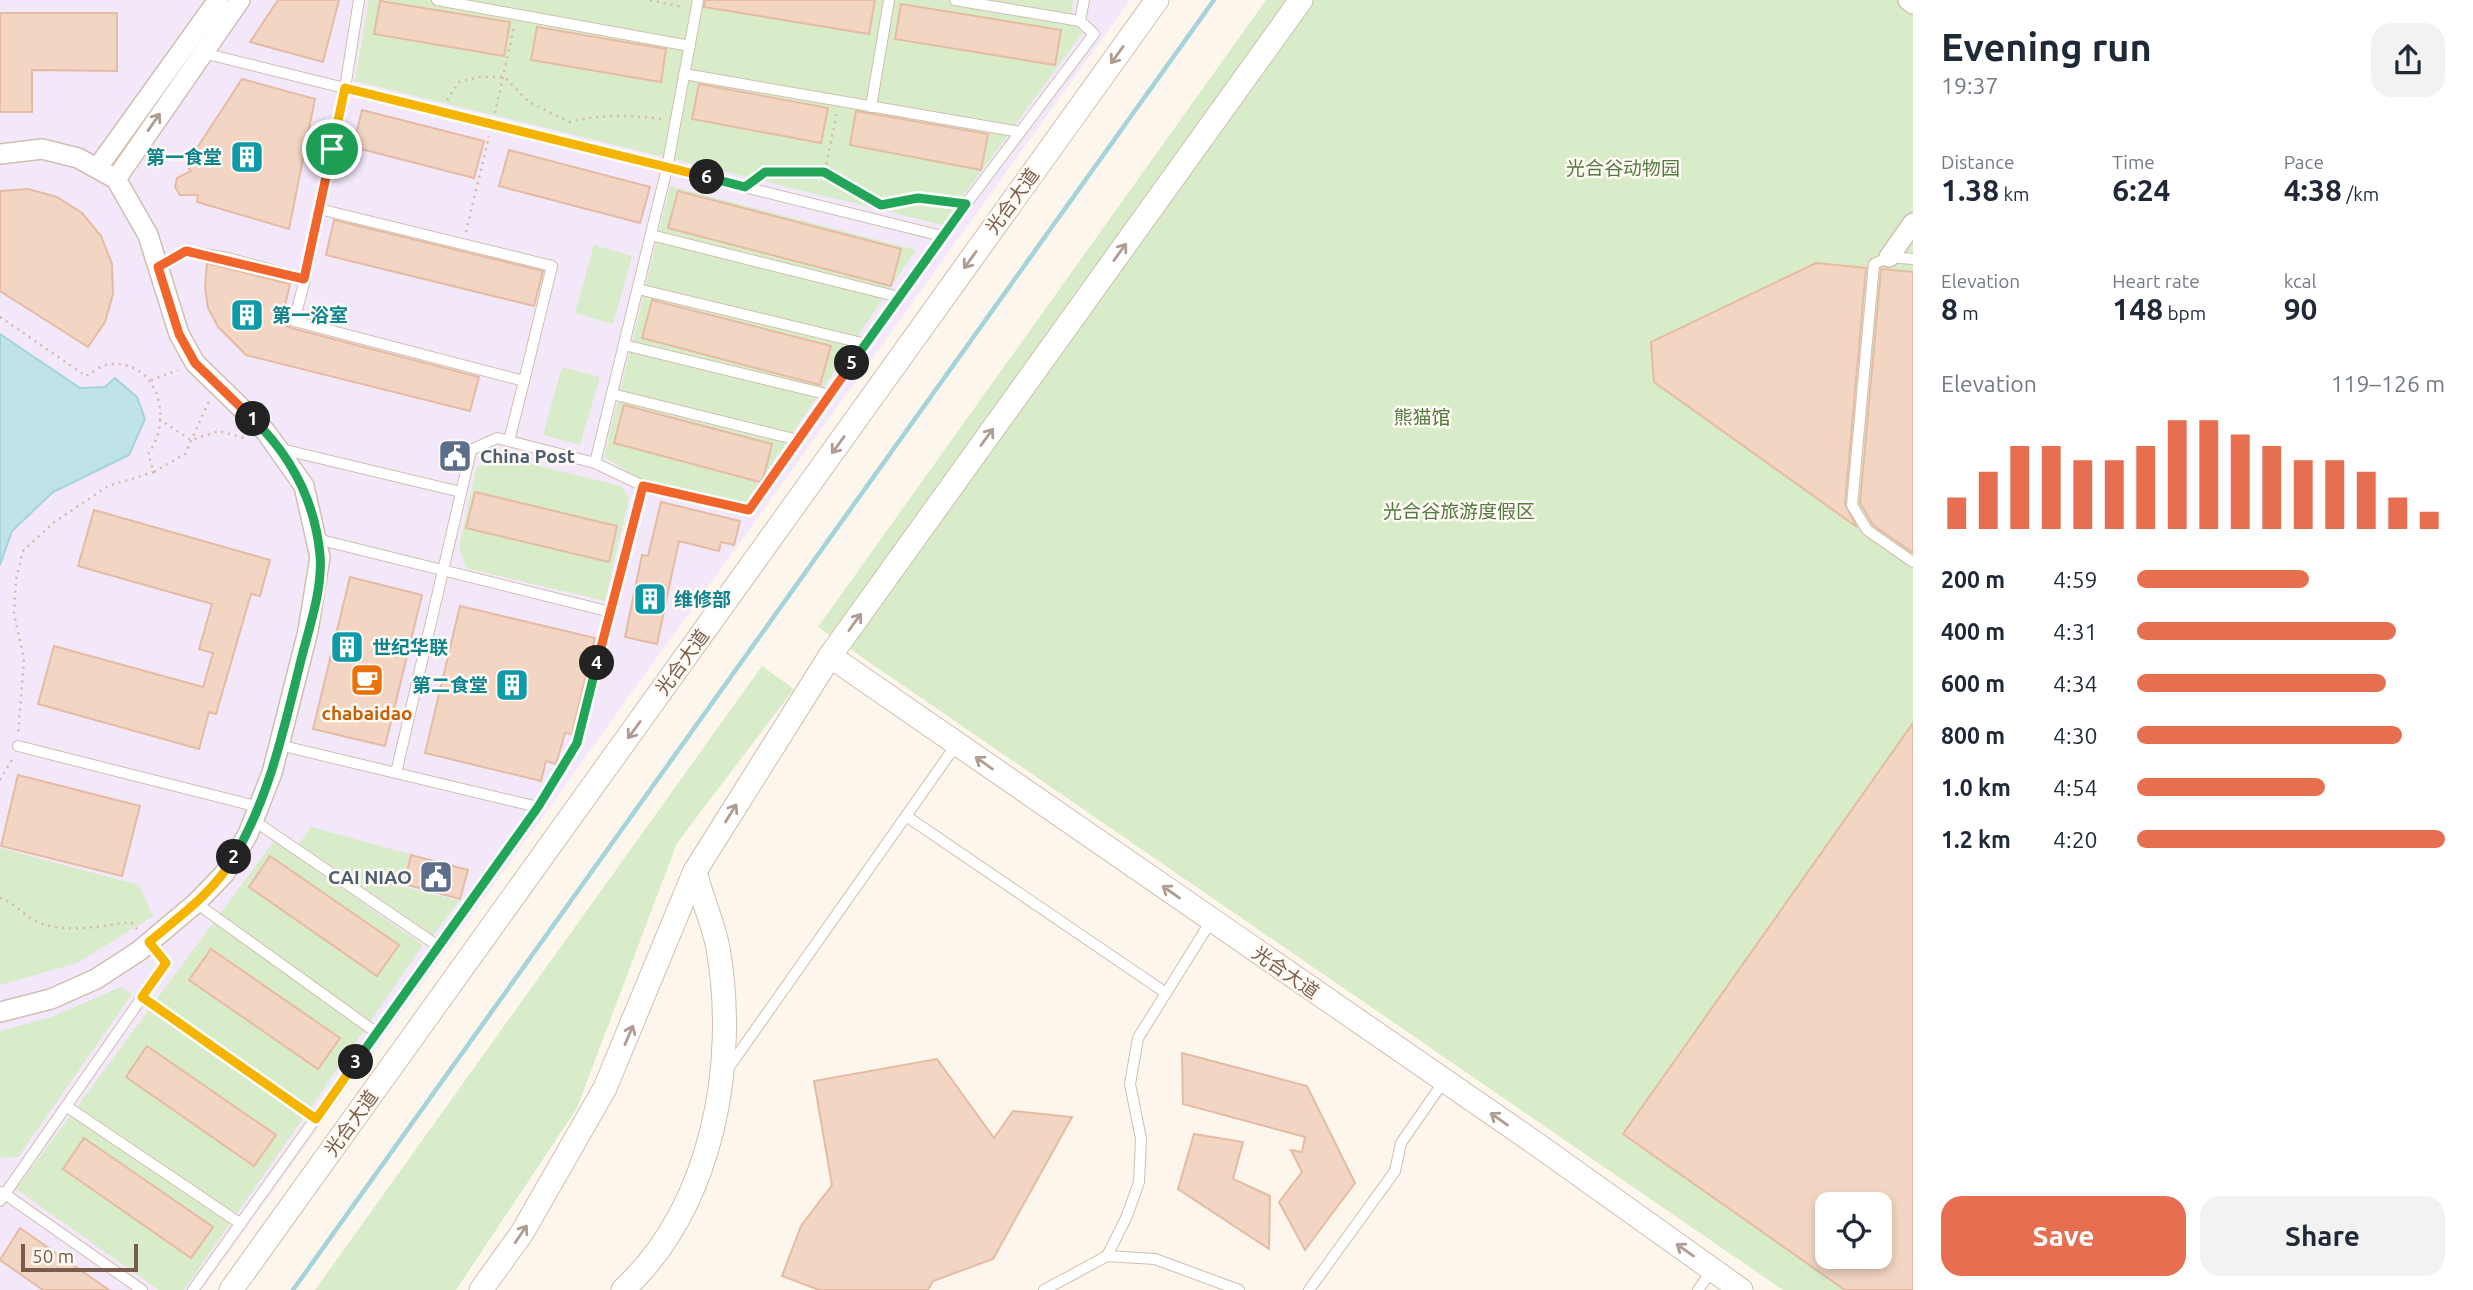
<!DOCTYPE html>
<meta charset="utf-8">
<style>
:root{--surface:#fff;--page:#f2f2f3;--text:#1f2937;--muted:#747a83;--accent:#e76f51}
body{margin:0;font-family:Ubuntu,"Noto Sans SC",sans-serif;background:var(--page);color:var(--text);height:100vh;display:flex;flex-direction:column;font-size:26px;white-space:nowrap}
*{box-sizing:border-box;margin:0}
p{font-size:23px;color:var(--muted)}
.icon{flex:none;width:38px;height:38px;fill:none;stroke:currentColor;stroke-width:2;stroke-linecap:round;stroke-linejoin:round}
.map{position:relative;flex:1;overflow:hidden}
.sheet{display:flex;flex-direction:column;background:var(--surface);width:560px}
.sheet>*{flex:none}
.buttons{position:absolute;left:1815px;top:1192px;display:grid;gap:14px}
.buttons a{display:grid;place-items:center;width:77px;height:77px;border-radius:14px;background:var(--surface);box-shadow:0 4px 10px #0003;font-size:35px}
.scale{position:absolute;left:21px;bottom:18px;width:117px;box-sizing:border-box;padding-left:7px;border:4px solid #7a5c4d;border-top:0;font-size:19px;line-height:24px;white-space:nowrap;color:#7a5c4d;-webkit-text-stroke:5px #fffaf3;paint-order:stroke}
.pin{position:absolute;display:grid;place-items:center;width:60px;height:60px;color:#fff;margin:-30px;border:4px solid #fff;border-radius:50%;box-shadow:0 2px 7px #0007}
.km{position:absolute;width:35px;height:35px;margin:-18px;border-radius:50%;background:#222;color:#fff;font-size:19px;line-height:35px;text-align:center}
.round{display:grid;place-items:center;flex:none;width:74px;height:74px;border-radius:21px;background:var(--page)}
.head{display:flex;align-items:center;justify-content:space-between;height:119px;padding:0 28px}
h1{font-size:38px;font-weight:700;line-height:52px}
.metrics{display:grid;grid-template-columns:repeat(3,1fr);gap:10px;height:119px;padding:7px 28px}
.metrics div{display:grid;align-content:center}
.metrics b{font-size:30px;font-weight:700}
.metrics small{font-size:19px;font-weight:400}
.metrics p{font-size:19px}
.chart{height:196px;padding:14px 28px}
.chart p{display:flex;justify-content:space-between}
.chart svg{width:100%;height:126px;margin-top:7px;stroke:var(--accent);stroke-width:6}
.primary-button{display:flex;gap:14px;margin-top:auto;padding:14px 28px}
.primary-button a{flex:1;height:80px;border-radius:21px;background:var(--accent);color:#fff;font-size:28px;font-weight:700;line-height:80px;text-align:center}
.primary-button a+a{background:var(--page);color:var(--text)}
ul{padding:0 28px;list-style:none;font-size:23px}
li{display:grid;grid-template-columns:112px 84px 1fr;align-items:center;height:52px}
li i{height:18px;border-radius:9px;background:var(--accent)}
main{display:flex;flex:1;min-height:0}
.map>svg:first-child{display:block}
</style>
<main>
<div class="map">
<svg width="1913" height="1290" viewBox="0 0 1913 1290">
<rect width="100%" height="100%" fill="#fdf6ec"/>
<path fill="#f3e8fa" d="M0,0H1130L202,1290H0Z"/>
<g fill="#d8ecc9" fill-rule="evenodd">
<path d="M369,0H1073L1070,23L1083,32L942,225L355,81Z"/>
<path d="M1266,0H1913V1290H1783L818,627ZM1827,1204H1880V1256H1827Z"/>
<path d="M670,186L916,250L745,504L644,481L604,457Z"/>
<path d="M594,245L632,256L613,324L575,313Z"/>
<path d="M562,367L600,377L580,445L543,435Z"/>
<path d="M498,456L621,486L629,498L605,601L466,568L459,547L476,469Z"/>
<path d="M762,666L794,689L677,843L577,1108L456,1290H315Z"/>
<path d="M311,827L410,854L401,886L459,901L433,935L299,844Z"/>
<path d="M274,841L423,945L184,1290H159L16,1189Z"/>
<path d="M0,848L139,885L153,916L77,963L0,985Z"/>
<path d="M121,987L132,994L18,1157L0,1158V1031L51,1017Z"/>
</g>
<path fill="#bfe3e8" stroke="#a5d3da" stroke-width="2" d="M0,334L80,388L105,387L115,378L137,397L145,419L129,455L53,492L12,531L0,565Z"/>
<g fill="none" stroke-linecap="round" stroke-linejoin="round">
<path stroke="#a5d3da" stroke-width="4.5" d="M293,1290L1214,0"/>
</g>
<g fill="#f3d5c3" stroke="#e6bba3" stroke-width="2" fill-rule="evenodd">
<path d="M278,0H339L323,62L250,42Z"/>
<path d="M705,0H875L869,34L704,7Z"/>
<path d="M380,1L510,22L504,56L374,34Z"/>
<path d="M901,4L1061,30L1055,65L895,39Z"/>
<path d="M0,13H117V71L32,70V112H0Z"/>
<path d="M537,27L666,49L661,82L531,60Z"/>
<path d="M242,79L315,99L289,229L197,202L198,195H180L175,187L177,178L191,171L186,165Z"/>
<path d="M699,84L828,108L821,143L692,119Z"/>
<path d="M362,110L484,141L474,178L353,147Z"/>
<path d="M856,111L988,134L981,170L850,145Z"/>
<path d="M509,150L650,187L640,223L499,186Z"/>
<path d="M28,189L57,197L82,213L101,236L112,264L113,294L105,322L88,347L0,291V191Z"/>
<path d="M678,191L901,249L891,286L668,228Z"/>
<path d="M334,220L543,271L534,306L326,255Z"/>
<path d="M207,263L290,284L281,323L291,328L479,377L470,411L246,355L218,327L208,308L205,287Z"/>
<path d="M1816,263L1866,268L1845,504L1857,527L1654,382L1651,342Z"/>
<path d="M1881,269L1913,272V553L1873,525L1860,503Z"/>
<path d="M652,300L831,346L820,385L642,338Z"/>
<path d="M624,405L772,444L764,476L760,482L614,443Z"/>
<path d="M475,492L617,526L609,562L466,528Z"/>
<path d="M661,502L740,521L734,545L721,542L719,551L679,541L657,644L625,637L642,555L648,556Z"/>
<path d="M94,510L270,560L260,596L251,594L216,714L209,712L199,749L38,704L54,646L203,687L213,653L199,649L212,604L78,566Z"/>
<path d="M350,577L422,595L385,746L313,729Z"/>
<path d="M460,606L595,638L572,734L565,733L556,764L546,761L541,781L425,753Z"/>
<path d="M1913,723V1290H1845L1623,1134ZM1827,1204H1880V1256H1827Z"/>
<path d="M18,775L140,806L122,876L1,846Z"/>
<path d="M411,855L468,870L460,899L404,884Z"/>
<path d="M270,856L399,945L377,976L249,887Z"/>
<path d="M211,949L340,1038L318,1069L189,980Z"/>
<path d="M147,1046L276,1135L254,1166L126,1077Z"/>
<path d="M1182,1053L1307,1086L1355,1183L1305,1250L1279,1202L1302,1172L1291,1150L1302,1152L1305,1137L1183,1104Z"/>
<path d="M937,1059L994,1138L1013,1111L1072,1117L993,1259L933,1281L928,1290H819L782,1276L801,1226L832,1185L814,1081Z"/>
<path d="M1194,1134L1243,1142L1233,1179L1270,1196L1269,1249L1178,1189Z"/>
<path d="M84,1138L213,1227L191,1258L63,1169Z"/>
<path d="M20,1228L109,1290H43L0,1260Z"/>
</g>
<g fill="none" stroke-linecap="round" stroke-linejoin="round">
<defs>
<g id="service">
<path d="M437,0L690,46"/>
<path d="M955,0L1080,21"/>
<path d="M203,53L942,236"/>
<path d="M684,74L1020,132"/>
<path d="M871,107L889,0"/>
<path d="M319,209L552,266L524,381"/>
<path d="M651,235L899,297"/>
<path d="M1913,259L1889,257L1874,264L1852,505L1867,530L1913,562"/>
<path d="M158,267L186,251L228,258L305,279L345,88L359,0"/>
<path d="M305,279L294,321L524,381L509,441"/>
<path d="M638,289L866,344"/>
<path d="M624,345L830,395"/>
<path d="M612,394L798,440"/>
<path d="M281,449L461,492"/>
<path d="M643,486L749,510L942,236L1094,34L1080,21L1084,0"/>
<path d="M317,539L611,612L643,486L595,463"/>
<path d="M279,745L396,773L471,450L497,438L595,463L667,168L698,0"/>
<path d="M18,746L259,807"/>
<path d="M396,773L538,807L577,743L611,612"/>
<path d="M906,816L1166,993"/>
<path d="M253,820L438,946"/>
<path d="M196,903L377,1033"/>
<path d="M143,997L316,1119"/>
<path d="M727,1070L956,745"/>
<path d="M66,1106L241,1224"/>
<path d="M2,1192L142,1290"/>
<path d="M0,1201L166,963L149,942"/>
<path d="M1107,1256L1127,1216L1139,1182L1141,1139L1130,1084L1138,1038L1211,921"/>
<path d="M193,1290L538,807"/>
<path d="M1044,1290L1107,1256L1155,1259L1239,1290"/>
<path d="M1309,1290L1395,1171L1401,1143L1444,1081"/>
<path d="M1698,1290L1712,1270"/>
</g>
<g id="minor">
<path d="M1908,0L1913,4"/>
<path d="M0,154L42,149L78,158L116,179L148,235L179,334L195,363L266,432L304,486L320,557L308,631L272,773L248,834L225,873L196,903L139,951L96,979L51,999L0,1012"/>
<path d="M98,167L218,0"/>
<path d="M116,179L240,0"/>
<path d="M1889,257L1913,223"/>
</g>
<g id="tertiary">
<path d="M830,656L1535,1143L1741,1290"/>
<path d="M231,1290L1157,0"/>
<path d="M481,1290L522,1233L605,1088L695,871L830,656L1301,0"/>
<path d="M623,1290C713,1206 738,1064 718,948C713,922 701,897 695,871"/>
</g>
</defs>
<use href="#service" stroke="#d1beb0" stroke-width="12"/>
<use href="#minor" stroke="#d1beb0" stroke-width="22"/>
<use href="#tertiary" stroke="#d1beb0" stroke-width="25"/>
<g stroke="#d9b8a5" stroke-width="2.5" stroke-dasharray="2 5" stroke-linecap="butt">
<path d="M650,0L683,7"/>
<path d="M447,100L459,82L480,77H504L529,102L569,122C601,114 630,115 662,119"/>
<path d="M495,113L514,27"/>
<path d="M825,171L837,112"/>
<path d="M759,177L765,172H824L881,205L918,198L951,202"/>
<path d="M466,232L489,136"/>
<path d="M0,317L86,376C93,372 102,365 110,364C160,361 173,421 148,454L154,472L108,486L53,523L23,551L16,579L14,614L24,659L18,735"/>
<path d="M151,380L178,370"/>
<path d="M159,419L191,440L219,431L248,439"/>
<path d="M154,472L185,454L209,401"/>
<path d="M0,780L13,758"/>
<path d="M0,898C15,902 23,916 37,922C68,934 99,926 131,922L137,929"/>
</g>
<use href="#service" stroke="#fff" stroke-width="10"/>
<use href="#minor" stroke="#fff" stroke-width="19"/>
<use href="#tertiary" stroke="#fff" stroke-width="23"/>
</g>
<defs><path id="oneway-shaft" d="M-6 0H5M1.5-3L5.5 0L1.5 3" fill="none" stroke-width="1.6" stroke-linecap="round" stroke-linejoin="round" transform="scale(1.75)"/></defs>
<g stroke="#af9d94">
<use href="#oneway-shaft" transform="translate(1117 55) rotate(126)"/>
<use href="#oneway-shaft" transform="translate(154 122) rotate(-55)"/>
<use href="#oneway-shaft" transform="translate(1120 252) rotate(-54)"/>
<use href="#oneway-shaft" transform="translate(970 260) rotate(126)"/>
<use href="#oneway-shaft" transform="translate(987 437) rotate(-54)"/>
<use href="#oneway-shaft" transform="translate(838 445) rotate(126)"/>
<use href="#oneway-shaft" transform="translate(855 622) rotate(-54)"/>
<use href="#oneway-shaft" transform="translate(634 730) rotate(126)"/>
<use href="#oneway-shaft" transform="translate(984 763) rotate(-145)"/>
<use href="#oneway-shaft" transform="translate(731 813) rotate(-58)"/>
<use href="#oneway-shaft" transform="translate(1171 892) rotate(-145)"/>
<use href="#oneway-shaft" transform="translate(629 1035) rotate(-67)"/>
<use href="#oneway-shaft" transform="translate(1499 1119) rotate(-145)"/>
<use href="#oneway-shaft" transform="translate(521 1234) rotate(-56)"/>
<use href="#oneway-shaft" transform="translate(1685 1250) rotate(-145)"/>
</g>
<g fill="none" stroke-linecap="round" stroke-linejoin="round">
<defs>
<path id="split-1" d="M253,419L195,363L179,334L158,267L186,251L304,279L332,149"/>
<path id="split-2" d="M234,857C270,796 284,728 301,660C309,628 323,588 320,555C315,501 291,456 253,419"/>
<path id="split-3" d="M234,857C214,892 180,916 149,942L166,963L142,997L316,1119L356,1062"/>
<path id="split-4" d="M356,1062L538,807L577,743L597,663"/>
<path id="split-5" d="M597,663L643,486L749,510L852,363"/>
<path id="split-6" d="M707,177L745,187L765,172H824L881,205L918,198L966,204L852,363"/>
<path id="split-7" d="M332,149L345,88L707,177"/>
</defs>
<use href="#split-1" stroke="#fff" stroke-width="14"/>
<use href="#split-2" stroke="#fff" stroke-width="14"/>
<use href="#split-3" stroke="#fff" stroke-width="14"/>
<use href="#split-4" stroke="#fff" stroke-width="14"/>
<use href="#split-5" stroke="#fff" stroke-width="14"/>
<use href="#split-6" stroke="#fff" stroke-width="14"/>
<use href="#split-7" stroke="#fff" stroke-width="14"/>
<use href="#split-1" stroke="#f0652b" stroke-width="9"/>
<use href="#split-2" stroke="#22a559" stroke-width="9"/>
<use href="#split-3" stroke="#f5b400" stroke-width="9"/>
<use href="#split-4" stroke="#22a559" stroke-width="9"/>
<use href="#split-5" stroke="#f0652b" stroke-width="9"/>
<use href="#split-6" stroke="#22a559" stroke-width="9"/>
<use href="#split-7" stroke="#f5b400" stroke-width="9"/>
</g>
<defs>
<symbol id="building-square" viewBox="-11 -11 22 22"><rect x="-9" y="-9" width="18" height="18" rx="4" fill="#0f9aa8" stroke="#fffaf3"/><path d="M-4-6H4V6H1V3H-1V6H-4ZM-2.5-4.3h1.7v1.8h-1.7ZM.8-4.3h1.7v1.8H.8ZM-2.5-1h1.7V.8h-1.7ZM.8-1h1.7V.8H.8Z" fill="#fff"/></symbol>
<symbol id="civic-square" viewBox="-11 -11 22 22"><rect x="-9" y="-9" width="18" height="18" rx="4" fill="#5c6f8a" stroke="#fffaf3"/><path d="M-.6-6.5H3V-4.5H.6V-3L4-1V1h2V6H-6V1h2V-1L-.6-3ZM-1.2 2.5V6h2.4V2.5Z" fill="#fff"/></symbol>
<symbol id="cafe-square" viewBox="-11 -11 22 22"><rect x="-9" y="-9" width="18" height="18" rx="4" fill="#e8710a" stroke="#fffaf3"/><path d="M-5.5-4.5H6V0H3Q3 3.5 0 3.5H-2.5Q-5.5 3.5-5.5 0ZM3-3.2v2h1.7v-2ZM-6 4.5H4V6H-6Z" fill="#fff"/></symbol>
</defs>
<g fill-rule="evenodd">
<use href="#building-square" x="228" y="138" width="38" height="38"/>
<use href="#building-square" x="228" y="296" width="38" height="38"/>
<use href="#civic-square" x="436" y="437" width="38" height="38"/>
<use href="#building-square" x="631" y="580" width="38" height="38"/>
<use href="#building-square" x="328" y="628" width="38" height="38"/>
<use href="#cafe-square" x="348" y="661" width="38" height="38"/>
<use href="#building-square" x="493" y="666" width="38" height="38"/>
<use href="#civic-square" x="417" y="858" width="38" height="38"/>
</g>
<g text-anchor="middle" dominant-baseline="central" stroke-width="5" stroke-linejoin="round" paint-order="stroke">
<g font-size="19" font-weight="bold" fill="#0d838f" stroke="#fffaf3" text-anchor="start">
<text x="222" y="157" text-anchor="end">第一食堂</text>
<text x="272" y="315">第一浴室</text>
<text x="674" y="599">维修部</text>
<text x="372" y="647">世纪华联</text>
<text x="488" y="685" text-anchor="end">第二食堂</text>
</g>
<g font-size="19" fill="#537a41" stroke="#fffaf3">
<text x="1623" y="168">光合谷动物园</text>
<text x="1422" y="417">熊猫馆</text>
<text x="1459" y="511">光合谷旅游度假区</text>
</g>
<g font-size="19" fill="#7a5c4d" stroke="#fffaf3">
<text transform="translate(1012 201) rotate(-54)">光合大道</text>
<text transform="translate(682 662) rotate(-54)">光合大道</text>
<text transform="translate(1286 972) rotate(35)">光合大道</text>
<text transform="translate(351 1123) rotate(-54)">光合大道</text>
</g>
<g font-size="19" font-weight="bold" fill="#4e5e75" stroke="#fffaf3" text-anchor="start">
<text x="480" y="456">China Post</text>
<text x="412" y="877" text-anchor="end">CAI NIAO</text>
</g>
<g font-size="19" font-weight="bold" fill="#c56008" stroke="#fffaf3">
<text x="367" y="713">chabaidao</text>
</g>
</g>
</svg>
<div class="buttons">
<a><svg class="icon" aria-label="locate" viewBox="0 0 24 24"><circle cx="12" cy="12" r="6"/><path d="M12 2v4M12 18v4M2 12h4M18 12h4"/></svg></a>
</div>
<div class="scale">50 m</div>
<div class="pin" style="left:332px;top:149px;background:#1e9e55"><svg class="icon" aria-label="arrive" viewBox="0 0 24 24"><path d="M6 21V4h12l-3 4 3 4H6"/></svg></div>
<b class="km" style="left:253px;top:419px">1</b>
<b class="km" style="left:234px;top:857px">2</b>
<b class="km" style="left:356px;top:1062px">3</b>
<b class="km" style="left:597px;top:663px">4</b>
<b class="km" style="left:852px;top:363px">5</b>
<b class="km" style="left:707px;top:177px">6</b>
</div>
<section class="sheet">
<div class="head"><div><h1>Evening run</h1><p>19:37</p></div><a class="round"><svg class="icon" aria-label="share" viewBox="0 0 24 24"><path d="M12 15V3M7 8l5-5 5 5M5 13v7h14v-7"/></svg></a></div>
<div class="metrics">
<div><p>Distance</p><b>1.38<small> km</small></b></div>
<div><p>Time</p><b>6:24</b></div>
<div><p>Pace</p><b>4:38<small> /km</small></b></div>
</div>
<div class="metrics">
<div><p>Elevation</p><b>8<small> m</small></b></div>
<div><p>Heart rate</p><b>148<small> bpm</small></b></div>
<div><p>kcal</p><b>90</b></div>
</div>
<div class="chart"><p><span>Elevation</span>119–126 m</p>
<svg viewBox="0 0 160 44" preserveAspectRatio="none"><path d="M5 44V33M15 44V24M25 44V15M35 44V15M45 44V20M55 44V20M65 44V15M75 44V6M85 44V6M95 44V11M105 44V15M115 44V20M125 44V20M135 44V24M145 44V33M155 44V38"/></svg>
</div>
<ul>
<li><b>200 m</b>4:59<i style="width:56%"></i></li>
<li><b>400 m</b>4:31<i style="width:84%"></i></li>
<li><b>600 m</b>4:34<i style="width:81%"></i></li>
<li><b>800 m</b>4:30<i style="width:86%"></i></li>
<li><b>1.0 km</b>4:54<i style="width:61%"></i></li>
<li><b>1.2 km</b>4:20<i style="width:100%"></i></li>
</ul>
<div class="primary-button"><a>Save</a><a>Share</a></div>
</section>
</main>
